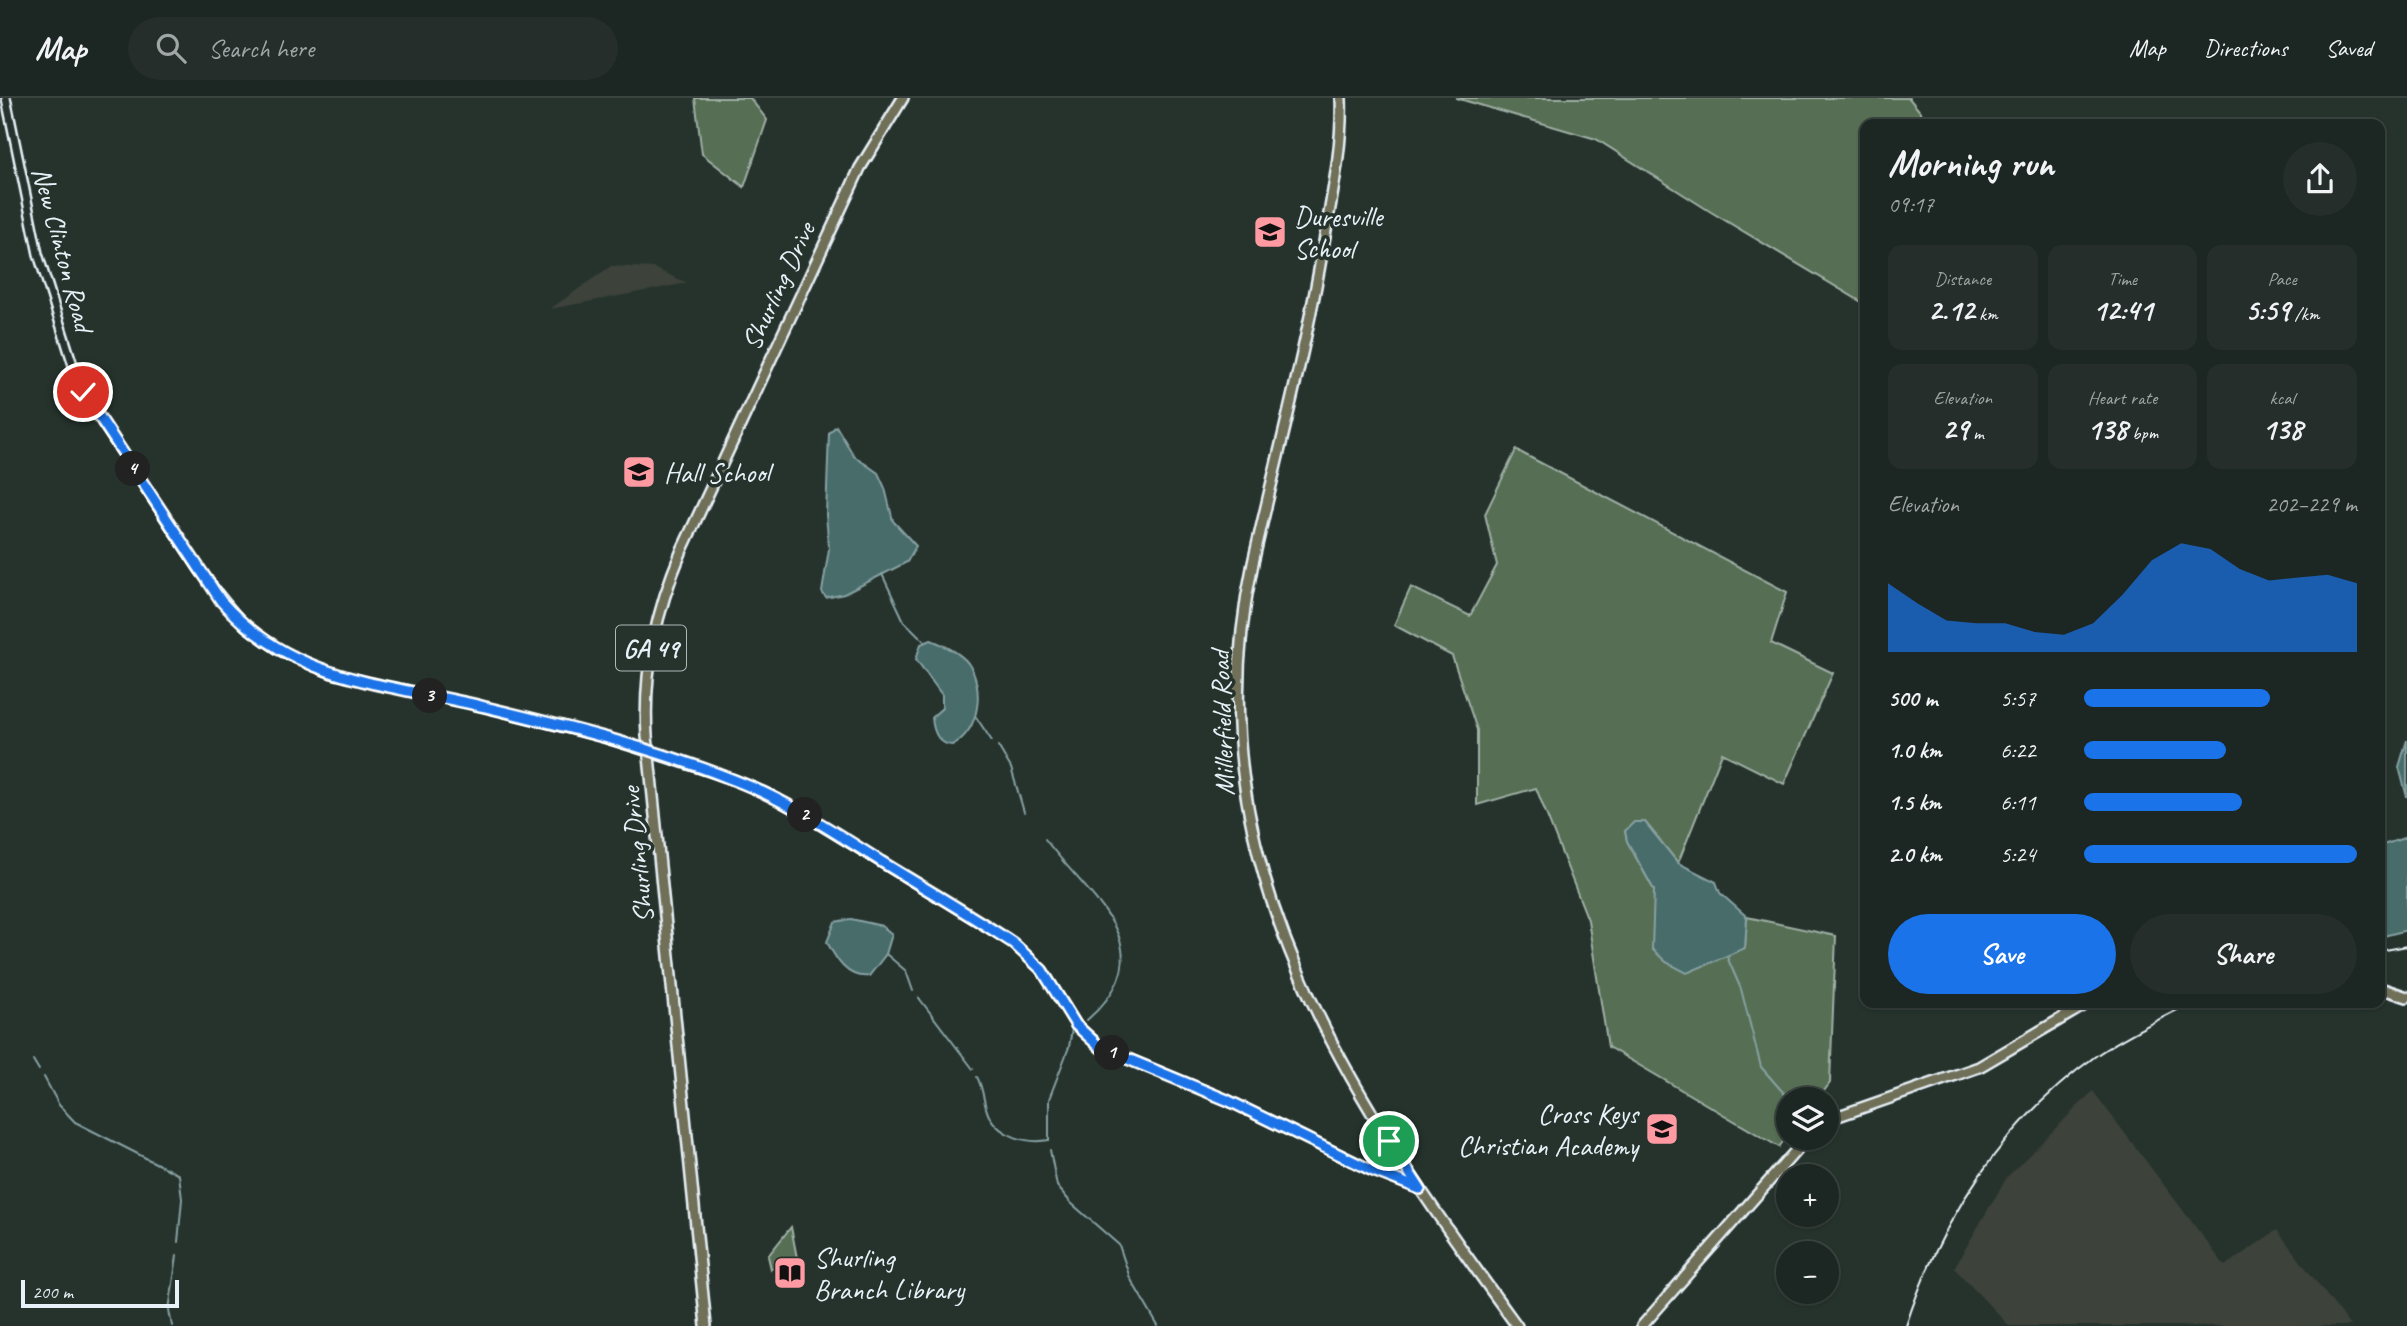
<!DOCTYPE html>
<meta charset="utf-8">
<style>
:root{--surface:#1c2622;--page:#252e2a;--text:#f1f3f6;--muted:#a0a5a5;--line:#3a4340;--accent:#1a73e8}
body{margin:0;font-family:Caveat,sans-serif;background:var(--page);color:var(--text);height:100vh;display:flex;flex-direction:column;font-size:26px;white-space:nowrap}
*{box-sizing:border-box;margin:0}
p{font-size:23px;color:var(--muted)}
.icon{flex:none;width:38px;height:38px;fill:none;stroke:currentColor;stroke-width:2;stroke-linecap:round;stroke-linejoin:round}
.map{position:relative;flex:1;overflow:hidden}
.drawer{position:absolute;left:1860px;top:21px;width:525px;height:889px;display:flex;flex-direction:column;background:var(--surface);border-radius:14px;box-shadow:0 2px 5px #0004,0 0 0 2px var(--line)}
.drawer>*{flex:none}
.fabs{position:absolute;left:1776px;top:989px;display:grid;gap:14px}
.fabs a{display:grid;place-items:center;width:63px;height:63px;border-radius:50%;background:var(--surface);box-shadow:0 2px 5px #0004,0 0 0 2px var(--line);font-size:35px}
.scale{position:absolute;left:21px;bottom:18px;width:158px;box-sizing:border-box;padding-left:7px;border:4px solid #e8f1f8;border-top:0;font-size:19px;line-height:24px;white-space:nowrap;color:#e8f1f8;-webkit-text-stroke:5px #26332d;paint-order:stroke}
.pin{position:absolute;display:grid;place-items:center;width:60px;height:60px;color:#fff;margin:-30px;border:4px solid #fff;border-radius:50%;box-shadow:0 2px 7px #0007}
.km{position:absolute;width:35px;height:35px;margin:-18px;border-radius:50%;background:#222;color:#fff;font-size:19px;line-height:35px;text-align:center}
.round{display:grid;place-items:center;flex:none;width:74px;height:74px;border-radius:37px;background:var(--page)}
.headline{display:flex;align-items:center;justify-content:space-between;height:119px;padding:0 28px}
h1{font-size:38px;font-weight:800;line-height:52px}
.metrics{display:grid;grid-template-columns:repeat(3,1fr);gap:10px;height:119px;padding:7px 28px}
.metrics div{display:grid;align-content:center;border-radius:14px;background:var(--page);text-align:center}
.metrics b{font-size:30px;font-weight:800}
.metrics small{font-size:19px;font-weight:400}
.metrics p{font-size:19px}
.chart{height:196px;padding:14px 28px}
.chart p{display:flex;justify-content:space-between}
.chart svg{width:100%;height:126px;margin-top:7px;fill:var(--accent);opacity:.7}
.cta{display:flex;gap:14px;margin-top:auto;padding:14px 28px}
.cta a{flex:1;height:80px;border-radius:42px;background:var(--accent);color:#fff;font-size:28px;font-weight:800;line-height:80px;text-align:center}
.cta a+a{background:var(--page);color:var(--text)}
ul{padding:0 28px;list-style:none;font-size:23px}
li{display:grid;grid-template-columns:112px 84px 1fr;align-items:center;height:52px}
li i{height:18px;border-radius:9px;background:var(--accent)}
header{display:flex;align-items:center;gap:42px;box-sizing:border-box;height:98px;padding:0 35px;background:var(--surface);border-bottom:2px solid var(--line)}
header strong{font-size:33px}
nav{display:flex;gap:38px;margin-inline-start:auto;font-size:24px}
.search{width:490px;height:63px;background:var(--page);display:flex;align-items:center;gap:18px;box-sizing:border-box;padding:0 24px;border-radius:38px;color:var(--muted);font-size:26px}
.map>svg:first-child{display:block}
</style>
<header>
<strong>Map</strong>
<div class="search"><svg class="icon" aria-label="search" viewBox="0 0 24 24"><circle cx="10" cy="10" r="6"/><path d="M15 15l6 6"/></svg>Search here</div>
<nav><a>Map</a><a>Directions</a><a>Saved</a></nav>
</header>
<div class="map">
<svg width="2407" height="1228" viewBox="0 0 2407 1228">
<rect width="100%" height="100%" fill="#26332d"/>
<filter id="ink" filterUnits="userSpaceOnUse"><feTurbulence type="fractalNoise" baseFrequency=".0143" numOctaves="2"/><feDisplacementMap in="SourceGraphic" scale="14" xChannelSelector="R" yChannelSelector="G"/><feConvolveMatrix kernelMatrix="1 2 1 2 8 2 1 2 1" color-interpolation-filters="sRGB"/></filter>
<g filter="url(#ink)">
<g fill="#3c433a">
<path d="M611,168L654,170L687,185L550,211Z"/>
<path d="M2093,993L2225,1168L2277,1132L2350,1228H2009L1954,1170L2007,1079Z"/>
</g>
<g fill="#566e53" stroke="#9fb0a6" stroke-width="2">
<path d="M695,0H750L767,22L744,89L702,56Z"/>
<path d="M1456,0H1909L1930,26H1866L1865,206L1711,114L1596,41Z"/>
<path d="M1516,352L1787,494L1771,545L1833,575L1784,686L1722,655L1678,765L1645,724L1625,733L1627,743L1654,792L1745,850L1747,819L1836,838L1830,985L1818,1001H1788V1037L1779,1049L1608,949L1588,822L1536,690L1477,707V632L1452,558L1394,527L1411,489L1470,518L1497,467L1485,416Z"/>
<path d="M791,1129L797,1160L771,1171L768,1158Z"/>
</g>
<g fill="#476c6a" stroke="#87a1a3" stroke-width="2">
<path d="M836,328L854,358L878,375L885,390L893,423L916,448L907,464L844,496L826,500L822,494L829,451L826,417L829,335Z"/>
<path d="M931,542C944,547 959,554 968,565C985,589 980,634 952,647C937,646 933,633 932,619L942,610V597L916,561L921,546Z"/>
<path d="M2407,642V699L2399,669Z"/>
<path d="M1634,724H1645L1678,765L1716,784L1720,795L1747,819L1745,850L1687,875L1666,864L1652,851L1654,792L1627,743L1625,733Z"/>
<path d="M2407,739V832L2380,839V748Z"/>
<path d="M851,821L882,828L892,836L886,856L869,878C847,881 836,861 827,844L835,824Z"/>
</g>
<g fill="none" stroke-linecap="round" stroke-linejoin="round">
<g stroke="#87a1a3" stroke-width="2">
<path d="M882,476L904,523L924,543"/>
<path d="M976,619L992,643"/>
<path d="M998,648L1011,670L1024,714"/>
<path d="M1045,741C1091,803 1169,850 1087,922"/>
<path d="M886,856L906,873L913,893"/>
<path d="M1727,859L1741,891L1761,969L1789,1001"/>
<path d="M919,900L973,971"/>
<path d="M33,962L39,972"/>
<path d="M44,979L59,1007L75,1024L179,1077L182,1101L178,1144"/>
<path d="M977,979C984,991 983,1006 989,1018C1001,1039 1028,1046 1049,1042"/>
<path d="M1049,1042V1001L1069,949L1072,931"/>
<path d="M1050,1052L1057,1088L1071,1105L1119,1147L1130,1180L1158,1228"/>
<path d="M172,1228L169,1212L177,1158"/>
</g>
<defs>
<path id="minor" d="M6,0L38,156L78,283L95,314L200,473L245,528L280,553L332,576L483,609L605,640L735,682L772,698L1013,845L1042,872L1076,927L1101,949L1227,1002L1371,1072L1420,1091"/>
<g id="major">
<path d="M1341,0C1343,47 1332,97 1324,144C1306,252 1277,358 1253,465C1188,764 1350,999 1517,1228"/>
<path d="M2380,890L2407,899"/>
<path d="M1827,1022L1979,969L2088,905"/>
<path d="M706,1228L647,638C643,572 656,513 682,452L860,70L903,0"/>
<path d="M1642,1228L1807,1040"/>
</g>
</defs>
<use href="#minor" stroke="#e8f1f8" stroke-width="12"/>
<use href="#major" stroke="#e8f1f8" stroke-width="14"/>
<use href="#minor" stroke="#26332d" stroke-width="7"/>
<use href="#major" stroke="#706f59" stroke-width="9"/>
<g stroke="#e8f1f8" stroke-width="2">
<path d="M2380,853L2407,848"/>
<path d="M1906,1228C1941,1120 2004,1024 2097,957C2126,937 2160,921 2191,905"/>
</g>
</g>
</g>
<g fill="none" stroke-linecap="round" stroke-linejoin="round" filter="url(#ink)">
<defs>
<path id="route" d="M83,294L221,503C293,585 387,585 485,609C569,629 654,650 734,682C787,702 834,734 882,764C926,791 971,817 1013,845L1042,872L1076,927L1101,950L1227,1002L1371,1072L1420,1091L1389,1043"/>
</defs>
<use href="#route" stroke="#fff" stroke-width="14"/>
<use href="#route" stroke="#1a73e8" stroke-width="9"/>
</g>
<defs>
<symbol id="school-square" viewBox="-11 -11 22 22"><rect x="-9" y="-9" width="18" height="18" rx="4" fill="#ff9aa2" stroke="#26332d"/><path d="M0-5L7-2L0 1L-7-2ZM-4 1L0 2.5L4 1V4Q0 6-4 4Z" fill="#111"/></symbol>
<symbol id="library-square" viewBox="-11 -11 22 22"><rect x="-9" y="-9" width="18" height="18" rx="4" fill="#ff9aa2" stroke="#26332d"/><path d="M-6-4Q-3-5.5-.7-3.5V5Q-3 3-6 4ZM6-4Q3-5.5 .7-3.5V5Q3 3 6 4Z" fill="#111"/></symbol>
</defs>
<g fill-rule="evenodd">
<use href="#school-square" x="1251" y="115" width="38" height="38"/>
<use href="#school-square" x="620" y="355" width="38" height="38"/>
<use href="#school-square" x="1643" y="1012" width="38" height="38"/>
<use href="#library-square" x="771" y="1156" width="38" height="38"/>
</g>
<g text-anchor="middle" dominant-baseline="central" stroke-width="7" stroke-linejoin="round" paint-order="stroke">
<rect fill="#26332d" stroke="#aeb8bb" stroke-width="2" x="616" y="527.5" width="70" height="45" rx="5"/>
<g font-size="26" font-weight="bold" fill="#e8f1f8">
<text x="651" y="550">GA 49</text>
</g>
<g font-size="28" fill="#e8f1f8" stroke="#26332d" text-anchor="start">
<text x="1294" y="118">Duresville<tspan x="1294" dy="32">School</tspan></text>
<text x="664" y="374">Hall School</text>
<text x="1638" y="1015" text-anchor="end">Cross Keys<tspan x="1638" dy="32">Christian Academy</tspan></text>
<text x="814" y="1159">Shurling<tspan x="814" dy="32">Branch Library</tspan></text>
</g>
<g font-size="28" fill="#e8f1f8" stroke="#26332d">
<text transform="translate(63 151) rotate(75)">New Clinton Road</text>
<text transform="translate(778 188) rotate(-65)">Shurling Drive</text>
<text transform="translate(1222 625) rotate(-92)">Millerfield Road</text>
<text transform="translate(637 757) rotate(-96)">Shurling Drive</text>
</g>
</g>
</svg>
<div class="fabs">
<a><svg class="icon" aria-label="layers" viewBox="0 0 24 24"><path d="M12 4l9 5-9 5-9-5zM3 14l9 5 9-5"/></svg></a>
<a>+</a>
<a>−</a>
</div>
<div class="scale">200 m</div>
<div class="pin" style="left:1389px;top:1043px;background:#1e9e55"><svg class="icon" aria-label="arrive" viewBox="0 0 24 24"><path d="M6 21V4h12l-3 4 3 4H6"/></svg></div>
<div class="pin" style="left:83px;top:294px;background:#d93025"><svg class="icon" aria-label="check" viewBox="0 0 24 24"><path d="M5 12l5 5 9-10"/></svg></div>
<b class="km" style="left:1112px;top:955px">1</b>
<b class="km" style="left:805px;top:717px">2</b>
<b class="km" style="left:430px;top:598px">3</b>
<b class="km" style="left:133px;top:371px">4</b>
<section class="drawer">
<div class="headline"><div><h1>Morning run</h1><p>09:17</p></div><a class="round"><svg class="icon" aria-label="share" viewBox="0 0 24 24"><path d="M12 15V3M7 8l5-5 5 5M5 13v7h14v-7"/></svg></a></div>
<div class="metrics">
<div><p>Distance</p><b>2.12<small> km</small></b></div>
<div><p>Time</p><b>12:41</b></div>
<div><p>Pace</p><b>5:59<small> /km</small></b></div>
</div>
<div class="metrics">
<div><p>Elevation</p><b>29<small> m</small></b></div>
<div><p>Heart rate</p><b>138<small> bpm</small></b></div>
<div><p>kcal</p><b>138</b></div>
</div>
<div class="chart"><p><span>Elevation</span>202–229 m</p>
<svg viewBox="0 0 160 44" preserveAspectRatio="none"><path d="M0 44V20L10 27L20 33L30 34L40 34L50 37L60 38L70 34L80 24L90 12L100 6L110 8L120 15L130 19L140 18L150 17L160 20V44z"/></svg>
</div>
<ul>
<li><b>500 m</b>5:57<i style="width:68%"></i></li>
<li><b>1.0 km</b>6:22<i style="width:52%"></i></li>
<li><b>1.5 km</b>6:11<i style="width:58%"></i></li>
<li><b>2.0 km</b>5:24<i style="width:100%"></i></li>
</ul>
<div class="cta"><a>Save</a><a>Share</a></div>
</section>
</div>
